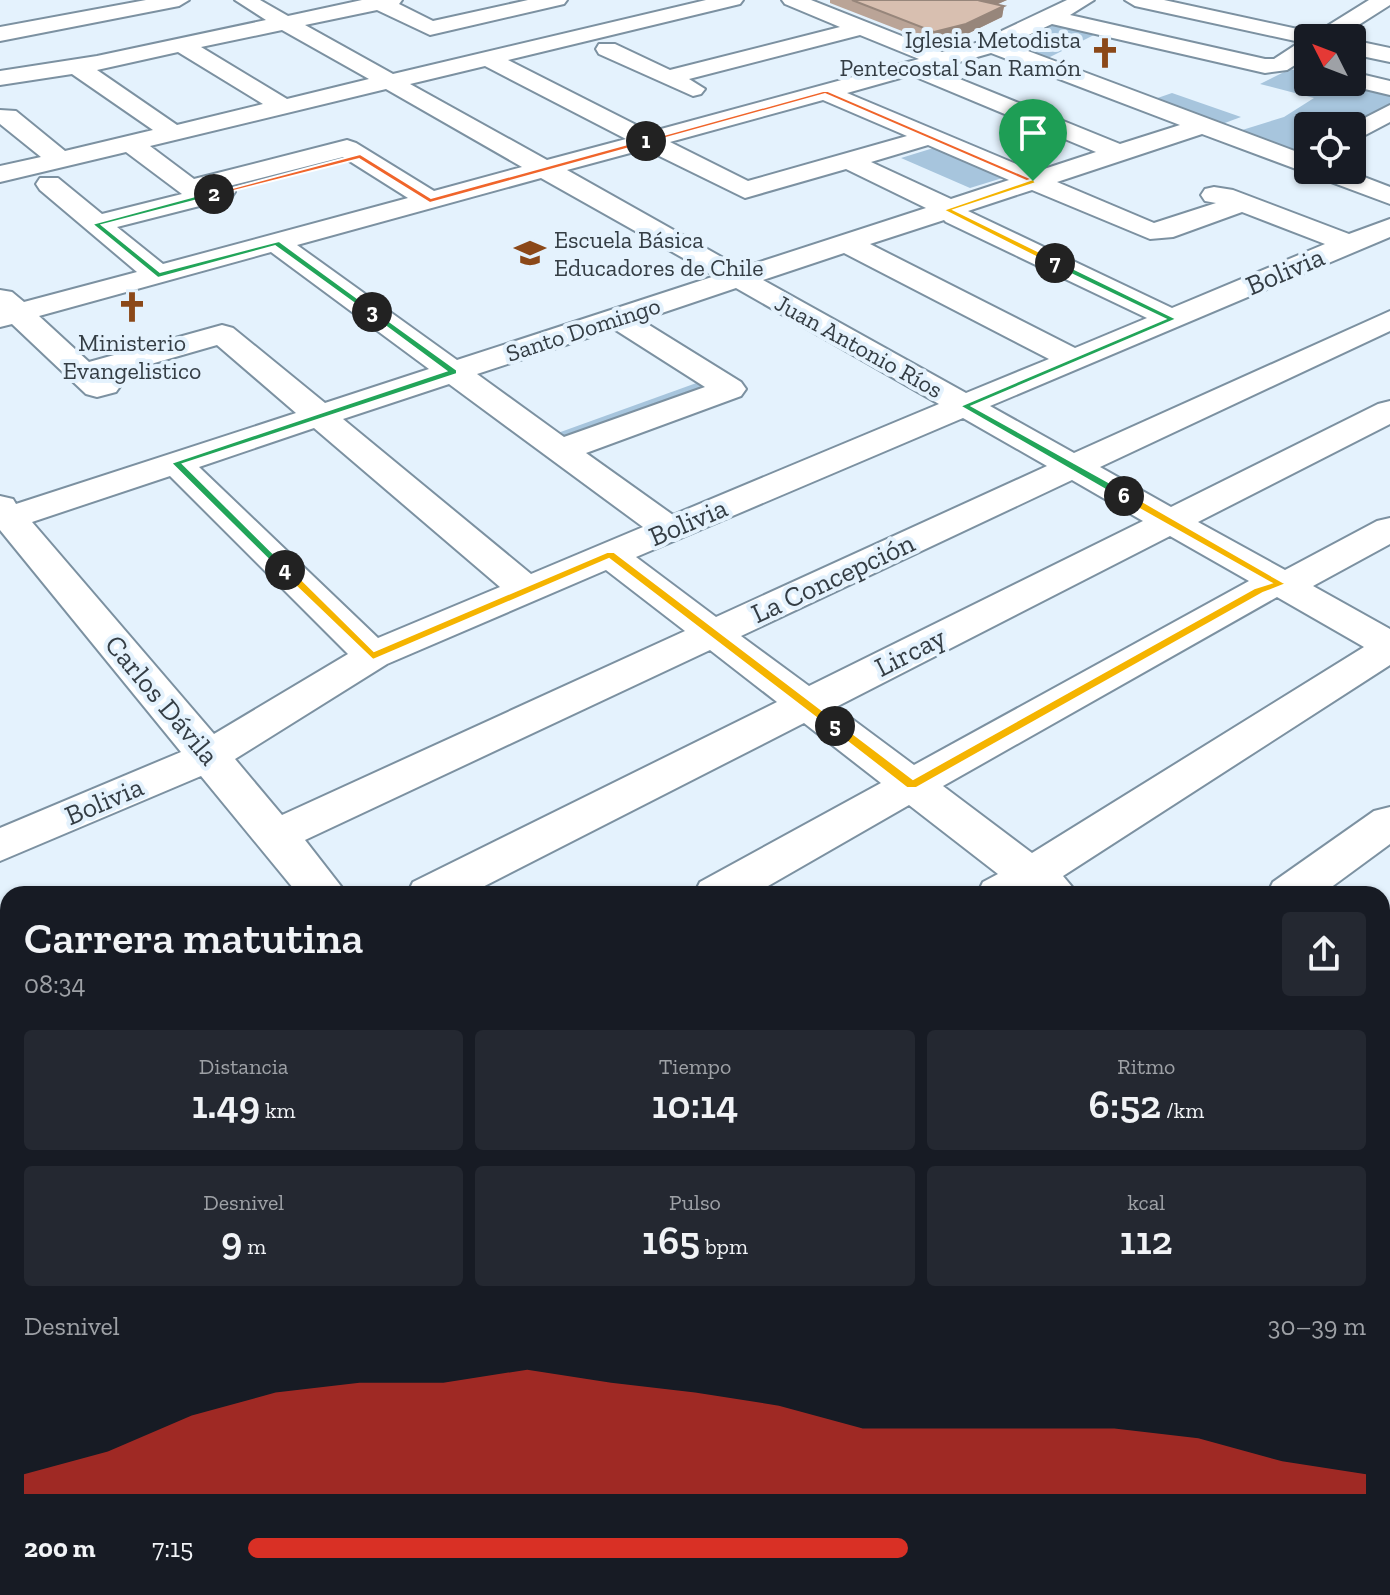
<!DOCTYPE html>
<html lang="es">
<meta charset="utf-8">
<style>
:root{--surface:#171b24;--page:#242831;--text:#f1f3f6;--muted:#9ea1a6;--accent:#d93025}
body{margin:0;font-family:"Zilla Slab",serif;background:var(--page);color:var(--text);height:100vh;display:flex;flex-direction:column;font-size:30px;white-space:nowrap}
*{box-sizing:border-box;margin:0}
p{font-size:26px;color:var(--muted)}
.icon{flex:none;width:44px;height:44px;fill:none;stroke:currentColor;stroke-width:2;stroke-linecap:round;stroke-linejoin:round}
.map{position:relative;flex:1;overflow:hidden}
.side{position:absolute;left:0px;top:886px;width:1390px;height:710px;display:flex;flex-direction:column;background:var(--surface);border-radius:24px 24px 0 0;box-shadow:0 2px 6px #0004}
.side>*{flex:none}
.needle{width:52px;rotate:312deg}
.fabs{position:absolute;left:1294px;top:24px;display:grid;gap:16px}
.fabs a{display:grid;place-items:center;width:72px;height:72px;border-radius:8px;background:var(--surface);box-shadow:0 2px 6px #0004;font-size:40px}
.pin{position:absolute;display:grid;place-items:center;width:68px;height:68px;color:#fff;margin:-82px -34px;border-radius:50% 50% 50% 0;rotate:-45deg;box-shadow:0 0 8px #0007}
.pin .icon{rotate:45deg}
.km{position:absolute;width:40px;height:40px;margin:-20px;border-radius:50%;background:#222;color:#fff;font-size:22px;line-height:40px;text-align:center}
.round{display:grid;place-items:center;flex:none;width:84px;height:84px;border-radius:8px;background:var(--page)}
.overview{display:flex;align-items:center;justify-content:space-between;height:136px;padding:0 24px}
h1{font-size:44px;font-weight:600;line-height:60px}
.stats{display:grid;grid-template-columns:repeat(3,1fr);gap:12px;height:136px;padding:8px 24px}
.stats div{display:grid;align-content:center;border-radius:8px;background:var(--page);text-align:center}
.stats b{font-size:40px;font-weight:600}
.stats small{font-size:22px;font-weight:400}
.stats p{font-size:22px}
.chart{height:224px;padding:16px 24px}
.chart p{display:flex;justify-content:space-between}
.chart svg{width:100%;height:144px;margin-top:8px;fill:var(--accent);opacity:.7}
ul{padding:0 24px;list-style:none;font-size:26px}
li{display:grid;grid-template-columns:128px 96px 1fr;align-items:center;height:60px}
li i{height:20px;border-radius:10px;background:var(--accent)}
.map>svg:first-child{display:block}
</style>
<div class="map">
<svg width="1390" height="1595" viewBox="0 0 1390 1595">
<rect width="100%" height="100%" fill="#e4f2fd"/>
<g fill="#a7c5dd">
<path d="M1056,24L1096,34L1040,62L1004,49Z"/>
<path d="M1290,69L1308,73V82H1345L1390,93V114L1352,126H1308V151L1300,154L1239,131L1284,117L1314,98L1260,84Z"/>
<path d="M1172,93L1241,117L1214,127L1146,102Z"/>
<path d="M940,146L1009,176L970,188L901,158Z"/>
<path d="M702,381L716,389L570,444L555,434Z"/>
</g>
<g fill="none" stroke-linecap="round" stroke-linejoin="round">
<defs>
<g id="minor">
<path d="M146,0H189L179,6L0,41V27Z"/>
<path d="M235,0H260L288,16L362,0H402L399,4L433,21L528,0H567L564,4L430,35L377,10L305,25L393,74L706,0H743L740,4L508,60L650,132L919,59L860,35L689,79L705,89L701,94L693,96L599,54L596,49L599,44H615L670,70L840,27L785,4L782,0H811L942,52L976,43L1067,0H1094L1070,15L1265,59H1274L1300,42L1135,6L1125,0H1164L1316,33L1369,0H1390V5L1338,38H1308V57L1287,70L1265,73L1052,24L1009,44L1308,156V170H1346L1390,187V204L1202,134L1057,182L1154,223L1216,203L1205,201L1201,195L1205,189L1214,187L1233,190L1349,234L1390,219V237L990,406L1074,453L1390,311V331L1100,467L1171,507L1378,404L1390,401V424L1198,522L1285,570L1377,521L1390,518V544L1313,586L1390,629V665L1063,876L1078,894H977L983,882L998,874L909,805L754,894H694L700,882L881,783L804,723L469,894H407L413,882L777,702L710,650L305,840L347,894H298L201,776L0,861V828L181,752L0,530V496L13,499L16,504L296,413L217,345L109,376L116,378L121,385L116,392L97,397L86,394L12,324L0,327V290L12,292L24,302L137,272L40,190L36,184L40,178H58L102,214L182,194L126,152L0,182V166L41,157L0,124V110L16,111L65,151L153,130L72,74L0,85V71L97,56L266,20ZM282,30L369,79L287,99L201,47ZM178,52L263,104L177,125L97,70ZM991,53L1180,125L1120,144L935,69ZM485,66L626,139L547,160L410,84ZM911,75L1096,152L1035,172L847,93ZM386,89L522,167L434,191L356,143L347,140L194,179L150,146ZM823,100L907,136L748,181L670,142ZM928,145L1009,180L951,199L871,162ZM645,149L745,198L846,169L926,208L741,268L567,170ZM343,157L408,198L163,264L117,227L231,198L235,192L229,186ZM541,178L715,276L457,360L297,245ZM1032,190L1150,239L1173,237L1242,212L1325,244L1172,308L968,211ZM944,220L946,222L1147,318L1075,348L870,244ZM271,252L429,369L325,403L233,328L222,325L89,362L39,316ZM844,253L1049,359L966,393L763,280ZM736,288L939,404L673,515L586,453L741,396L746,389L741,382L641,320ZM614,329L705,387L564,437L477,374ZM449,384L643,527L531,574L343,419ZM963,418L1047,466L716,617L636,557ZM314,428L500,587L378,638L199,467ZM170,476L348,654L214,734L32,522ZM1072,480L1143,521L809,686L741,636ZM1170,536L1249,581L914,765L836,707ZM606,570L685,631L282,815L235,759L387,664ZM1277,597L1364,647L1032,853L943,786Z"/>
<path d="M1352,40L1390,48V62L1352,54Z"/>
<path d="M1352,72L1390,81V95L1344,84L1352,82Z"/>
<path d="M1390,105V122L1352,142V126H1349Z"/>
<path d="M1390,807V844L1322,894H1267L1273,882L1374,811Z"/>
<path d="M0,985L8,988V1036L0,1033Z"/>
<path d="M321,1588H389L392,1595H323Z"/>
</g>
<g id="major">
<path d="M1390,1073V1119L1382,1122V1076Z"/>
<path d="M1390,1503V1572L1382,1575V1506Z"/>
<path d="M747,1588H820L818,1595H744Z"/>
<path d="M1301,1588H1372L1370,1595H1298Z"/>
</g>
<g id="highway">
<path d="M1390,1153V1201L1382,1204V1155Z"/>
<path d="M1390,1390V1454L1382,1457V1393Z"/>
<path d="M866,1588H938L936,1595H863Z"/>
<path d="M1186,1588H1257L1255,1595H1183Z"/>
</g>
</defs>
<use href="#minor" stroke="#7c91a1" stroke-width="4"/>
<use href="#major" stroke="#7c91a1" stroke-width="4"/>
<use href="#highway" stroke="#7c91a1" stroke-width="4"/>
<use href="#minor" fill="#fff" fill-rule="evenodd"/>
<use href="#major" fill="#fff" fill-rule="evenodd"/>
<use href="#highway" fill="#fff" fill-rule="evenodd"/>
<g stroke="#757f88" stroke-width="8" stroke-dasharray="16 8" stroke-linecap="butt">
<path d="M1382,1273L1390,1266"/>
<path d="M1382,1304L1390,1297"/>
</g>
</g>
<path fill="#baa497" d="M830,0H1007L996,5L1004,6L1002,17L965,35L933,43L830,3Z"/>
<g fill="#97867b">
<path d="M983,0H1007L979,12L981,1Z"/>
<path d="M1004,6L1002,17L965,35L933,43L934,32Z"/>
<path d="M1114,1588H1135L1128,1595H1107Z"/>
</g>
<g fill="#d8bfb0" stroke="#97867b" stroke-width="2">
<path d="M852,0H983L981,1L1004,6L966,24L934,32Z"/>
<path d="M913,1588H1114L1107,1595H904Z"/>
</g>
<path fill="#f0652b" stroke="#fff" stroke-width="2" d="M823,91H828L1037,181L1031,183L825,94L648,143L642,141Z"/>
<path fill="#f0652b" stroke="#fff" stroke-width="2" d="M646,139L648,143L430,203L359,159L214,196L210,194L360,154L431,198Z"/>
<path fill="#22a559" stroke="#fff" stroke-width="2" d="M214,191L217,195L102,225L160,272L279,241L375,311V314H369L275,246L158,278L92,224Z"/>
<path fill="#22a559" stroke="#fff" stroke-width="2" d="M369,311H375L457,370V374L183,464L290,570L281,572L171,463L446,371L369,314Z"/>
<path fill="#f5b400" stroke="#fff" stroke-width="2" d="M607,552H614L839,723V729H831L609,559L373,660L279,570L289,567L374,651Z"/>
<path fill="#f5b400" stroke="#fff" stroke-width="2" d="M1120,493H1128L1286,584L1263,593L916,788H907L831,729V723H839L913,779L1255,588L1271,583L1120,498Z"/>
<path fill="#22a559" stroke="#fff" stroke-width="2" d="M1052,261H1058L1177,319L972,406L1128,493V498H1120L960,406L1165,319L1052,265Z"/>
<path fill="#f5b400" stroke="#fff" stroke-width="2" d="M1033,179L1036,183L954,210L1058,261V265H1052L943,210Z"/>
<defs>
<symbol id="church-bare" viewBox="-9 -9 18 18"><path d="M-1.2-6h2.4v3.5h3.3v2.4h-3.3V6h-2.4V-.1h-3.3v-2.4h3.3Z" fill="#8b4818" stroke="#e4f2fd" stroke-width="2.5" paint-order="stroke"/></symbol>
<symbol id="school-bare" viewBox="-9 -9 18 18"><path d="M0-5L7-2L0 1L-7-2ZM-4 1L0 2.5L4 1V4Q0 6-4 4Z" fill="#8b4818" stroke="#e4f2fd" stroke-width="2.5" paint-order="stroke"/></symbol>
</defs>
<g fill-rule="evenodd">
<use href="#church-bare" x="1083" y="31" width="44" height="44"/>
<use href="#school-bare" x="508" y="231" width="44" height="44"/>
<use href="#church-bare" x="110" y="285" width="44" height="44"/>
</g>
<g text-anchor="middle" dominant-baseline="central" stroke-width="8" stroke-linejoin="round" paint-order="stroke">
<g font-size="24" fill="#343d44" stroke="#e4f2fd" text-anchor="end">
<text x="1081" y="39">Iglesia Metodista<tspan x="1081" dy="28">Pentecostal San Ramón</tspan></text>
<text x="554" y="239" text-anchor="start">Escuela Básica<tspan x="554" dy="28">Educadores de Chile</tspan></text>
<text x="132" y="342" text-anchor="middle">Ministerio<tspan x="132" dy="28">Evangelistico</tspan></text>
</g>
<g font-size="24" fill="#343d44" stroke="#e4f2fd">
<text transform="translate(583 329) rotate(-18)">Santo Domingo</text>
<text transform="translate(859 346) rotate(29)">Juan Antonio Ríos</text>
</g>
<g font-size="28" fill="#343d44" stroke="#e4f2fd">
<text transform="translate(1285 271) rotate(-23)">Bolivia</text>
<text transform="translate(688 522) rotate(-23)">Bolivia</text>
<text transform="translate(833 578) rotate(-25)">La Concepción</text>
<text transform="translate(910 652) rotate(-27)">Lircay</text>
<text transform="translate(162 700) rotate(50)">Carlos Dávila</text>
<text transform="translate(104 801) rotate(-23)">Bolivia</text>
</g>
</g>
</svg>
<div class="fabs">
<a><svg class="needle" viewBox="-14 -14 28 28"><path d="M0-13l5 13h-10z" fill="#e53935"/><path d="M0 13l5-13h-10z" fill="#9ea1a6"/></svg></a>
<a><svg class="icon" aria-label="locate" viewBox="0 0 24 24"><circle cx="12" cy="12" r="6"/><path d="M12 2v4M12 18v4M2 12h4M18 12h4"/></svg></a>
</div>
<div class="pin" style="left:1033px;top:181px;background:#1e9e55"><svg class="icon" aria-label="arrive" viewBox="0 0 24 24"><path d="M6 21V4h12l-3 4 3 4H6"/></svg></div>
<b class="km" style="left:646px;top:141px">1</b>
<b class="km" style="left:214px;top:194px">2</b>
<b class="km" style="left:372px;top:312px">3</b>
<b class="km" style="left:285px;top:570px">4</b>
<b class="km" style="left:835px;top:726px">5</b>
<b class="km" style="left:1124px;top:496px">6</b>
<b class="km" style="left:1055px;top:263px">7</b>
<section class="side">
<div class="overview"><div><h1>Carrera matutina</h1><p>08:34</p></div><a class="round"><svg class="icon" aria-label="share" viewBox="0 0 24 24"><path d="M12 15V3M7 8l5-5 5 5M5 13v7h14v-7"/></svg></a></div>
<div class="stats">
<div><p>Distancia</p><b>1.49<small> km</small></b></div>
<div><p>Tiempo</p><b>10:14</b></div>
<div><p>Ritmo</p><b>6:52<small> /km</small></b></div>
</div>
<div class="stats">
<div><p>Desnivel</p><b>9<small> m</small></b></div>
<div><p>Pulso</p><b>165<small> bpm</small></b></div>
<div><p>kcal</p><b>112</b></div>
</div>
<div class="chart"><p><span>Desnivel</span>30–39 m</p>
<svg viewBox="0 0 160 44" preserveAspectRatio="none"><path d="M0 44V38L10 31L20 20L30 13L40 10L50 10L60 6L70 10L80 13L90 17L100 24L110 24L120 24L130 24L140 27L150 34L160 38V44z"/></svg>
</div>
<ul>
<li><b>200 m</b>7:15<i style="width:59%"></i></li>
</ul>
</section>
</div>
